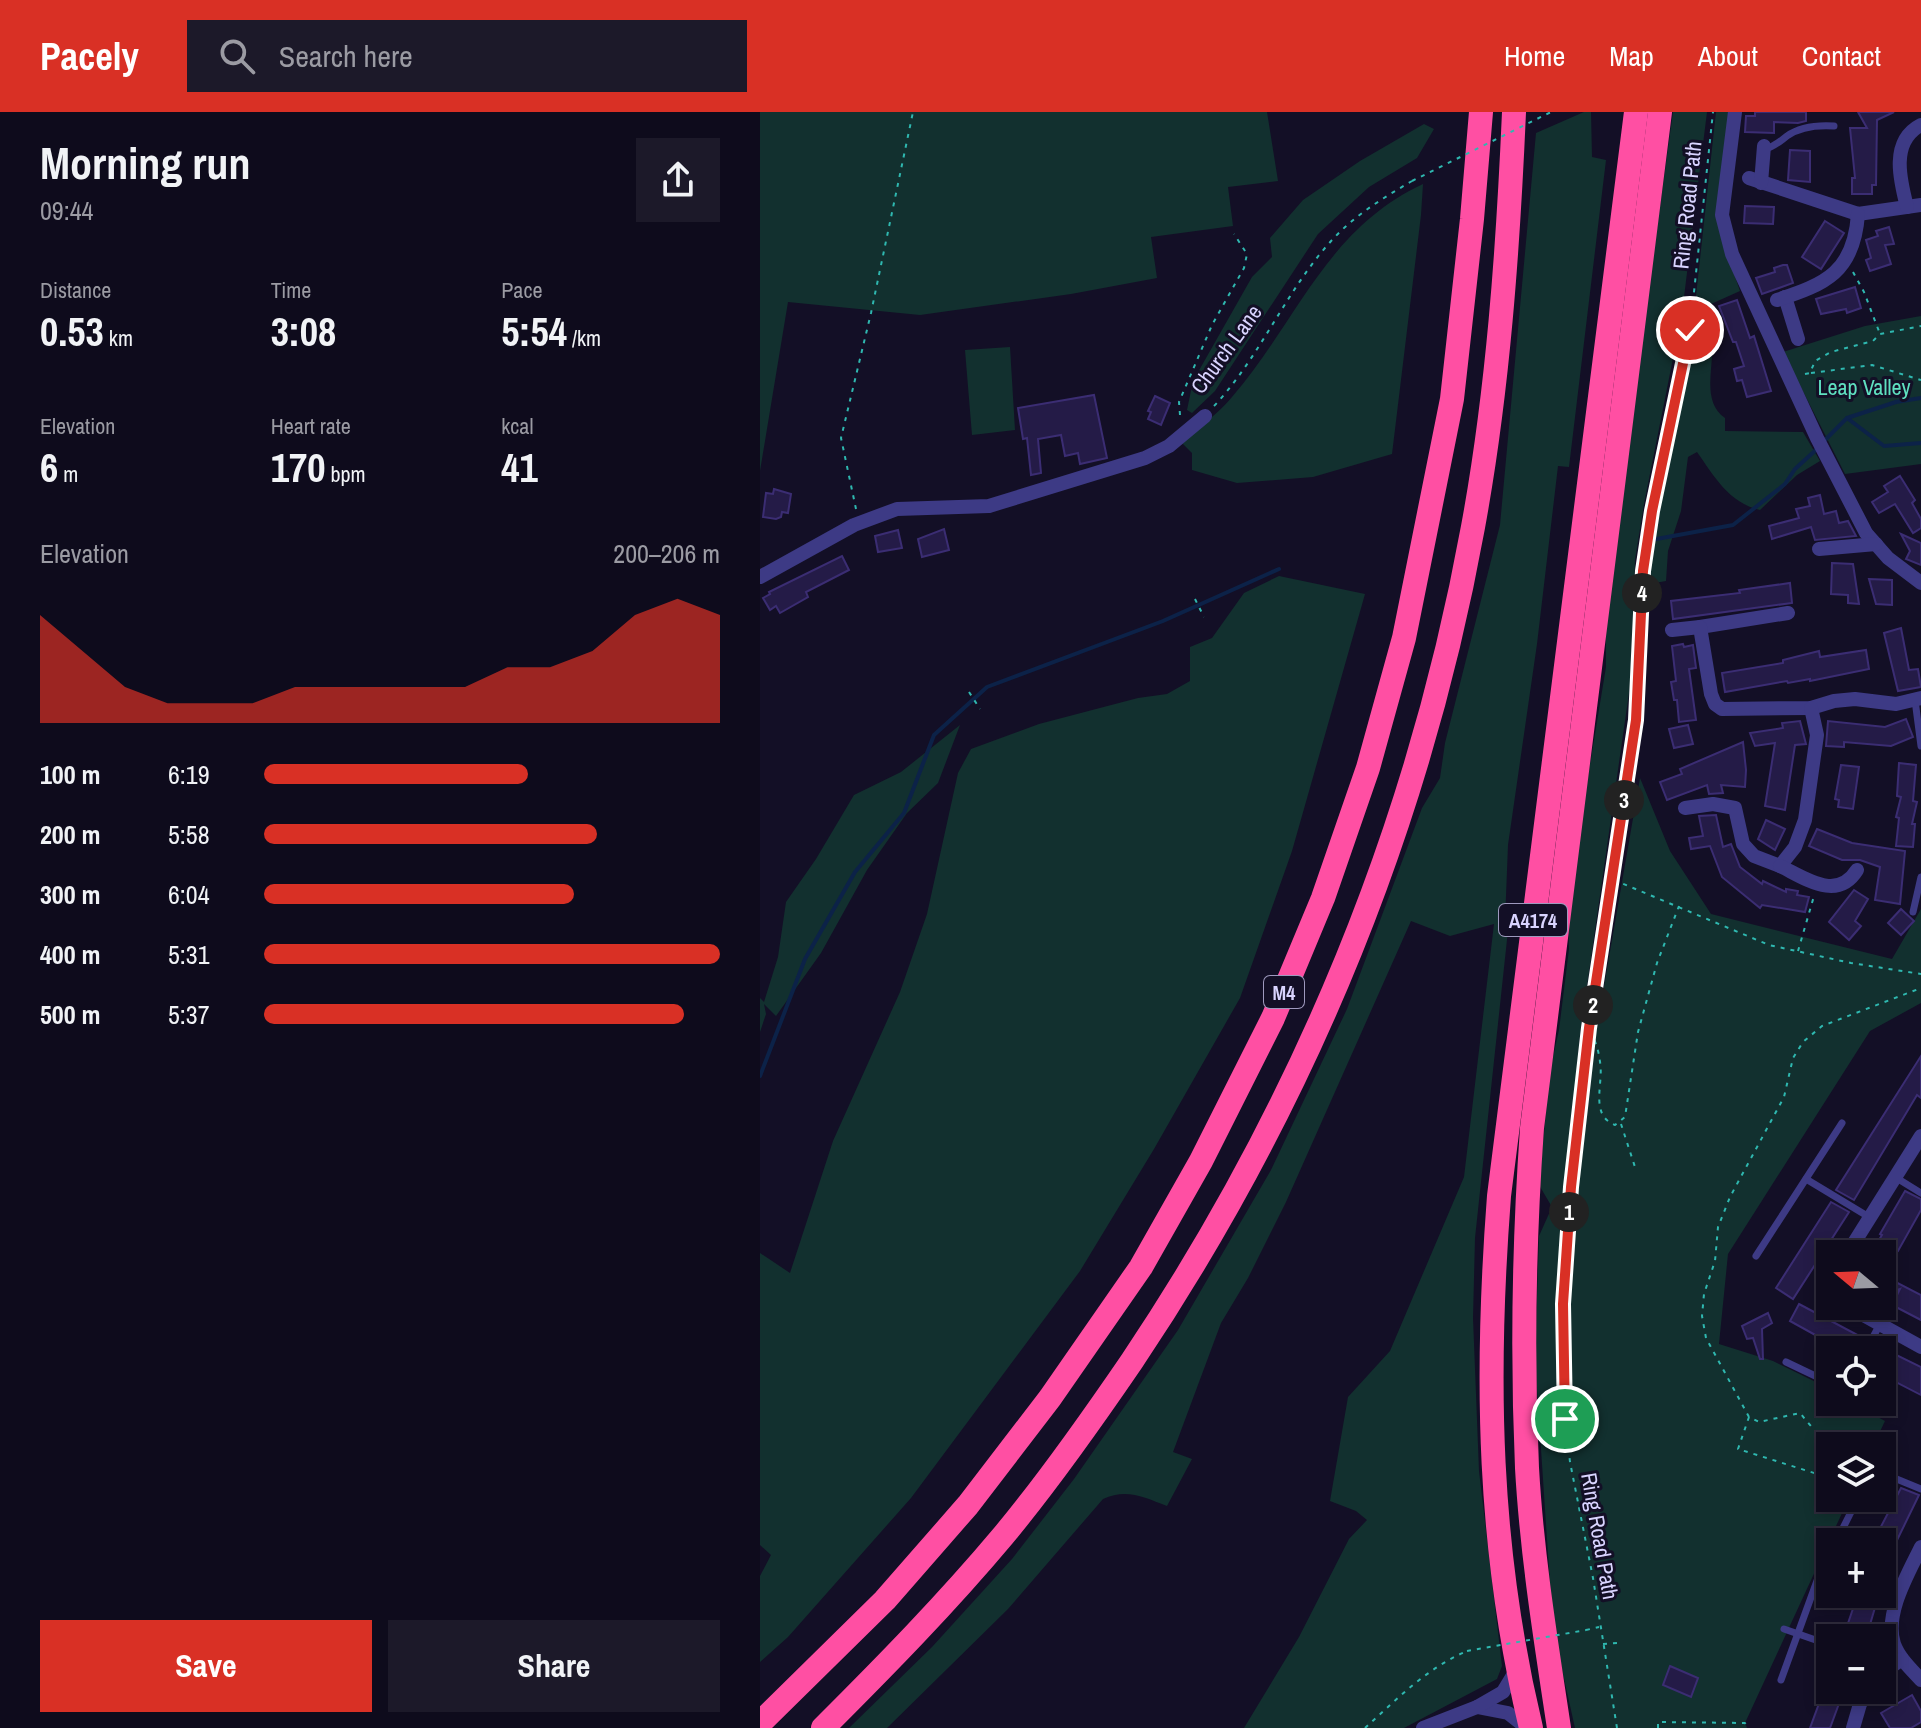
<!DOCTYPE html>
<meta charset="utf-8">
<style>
:root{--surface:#0e0b1c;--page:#1c1929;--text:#f1f3f6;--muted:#9b9ba3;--line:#2e2b3b;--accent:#d93025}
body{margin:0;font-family:"Archivo Narrow",sans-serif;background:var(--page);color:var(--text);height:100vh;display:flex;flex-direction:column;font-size:30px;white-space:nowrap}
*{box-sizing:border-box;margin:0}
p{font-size:26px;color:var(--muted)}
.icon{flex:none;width:44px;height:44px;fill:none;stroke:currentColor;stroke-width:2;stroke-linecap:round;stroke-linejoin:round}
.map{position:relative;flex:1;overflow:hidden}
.drawer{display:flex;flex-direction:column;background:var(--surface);width:760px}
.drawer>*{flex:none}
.needle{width:52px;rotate:289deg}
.buttons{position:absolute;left:1056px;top:1128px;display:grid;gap:16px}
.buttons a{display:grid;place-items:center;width:80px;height:80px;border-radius:0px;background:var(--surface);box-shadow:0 4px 12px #0003,0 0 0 2px var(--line);font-size:40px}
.pin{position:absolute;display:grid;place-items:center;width:68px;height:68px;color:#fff;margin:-34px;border:4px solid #fff;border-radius:50%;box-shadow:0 2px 8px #0007}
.km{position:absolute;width:40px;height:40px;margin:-20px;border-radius:50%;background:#222;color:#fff;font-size:22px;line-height:40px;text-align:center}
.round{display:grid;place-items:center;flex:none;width:84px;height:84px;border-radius:0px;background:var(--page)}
.headline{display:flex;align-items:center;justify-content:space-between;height:136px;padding:0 40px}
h1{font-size:44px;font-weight:700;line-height:60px}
.stats{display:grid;grid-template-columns:repeat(3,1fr);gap:12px;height:136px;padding:8px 40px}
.stats div{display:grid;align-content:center}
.stats b{font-size:40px;font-weight:700}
.stats small{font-size:22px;font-weight:400}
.stats p{font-size:22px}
.chart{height:224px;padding:16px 40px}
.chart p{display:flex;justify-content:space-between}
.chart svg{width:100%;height:144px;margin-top:8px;fill:var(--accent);opacity:.7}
.action{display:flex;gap:16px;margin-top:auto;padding:16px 40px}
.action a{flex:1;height:92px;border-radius:0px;background:var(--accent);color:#fff;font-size:32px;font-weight:700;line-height:92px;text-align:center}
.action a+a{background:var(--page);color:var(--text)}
ul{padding:0 40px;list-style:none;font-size:26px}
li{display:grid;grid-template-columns:128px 96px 1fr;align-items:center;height:60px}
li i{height:20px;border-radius:10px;background:var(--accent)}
header{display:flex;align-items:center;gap:48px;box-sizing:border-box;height:112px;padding:0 40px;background:var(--accent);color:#fff}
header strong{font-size:38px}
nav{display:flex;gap:44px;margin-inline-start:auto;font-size:28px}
.search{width:560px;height:72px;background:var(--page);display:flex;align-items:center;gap:20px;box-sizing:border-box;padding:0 28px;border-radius:0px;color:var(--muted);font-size:30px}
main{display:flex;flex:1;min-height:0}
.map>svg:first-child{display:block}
</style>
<header>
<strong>Pacely</strong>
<div class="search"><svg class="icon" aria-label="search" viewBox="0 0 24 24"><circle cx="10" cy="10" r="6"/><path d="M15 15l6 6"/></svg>Search here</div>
<nav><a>Home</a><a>Map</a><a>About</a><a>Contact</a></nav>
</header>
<main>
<section class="drawer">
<div class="headline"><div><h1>Morning run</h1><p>09:44</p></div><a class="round"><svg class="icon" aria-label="share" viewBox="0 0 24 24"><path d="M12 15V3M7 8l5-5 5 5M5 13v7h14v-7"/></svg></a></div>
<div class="stats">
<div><p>Distance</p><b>0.53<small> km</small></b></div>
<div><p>Time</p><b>3:08</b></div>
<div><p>Pace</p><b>5:54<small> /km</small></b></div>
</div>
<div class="stats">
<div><p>Elevation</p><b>6<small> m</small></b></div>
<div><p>Heart rate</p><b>170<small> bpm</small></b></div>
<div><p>kcal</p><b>41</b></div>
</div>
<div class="chart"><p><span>Elevation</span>200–206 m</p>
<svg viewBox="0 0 160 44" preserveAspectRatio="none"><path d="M0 44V11L10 22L20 33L30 38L40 38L50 38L60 33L70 33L80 33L90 33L100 33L110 27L120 27L130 22L140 11L150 6L160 11V44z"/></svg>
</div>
<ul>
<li><b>100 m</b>6:19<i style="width:58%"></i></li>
<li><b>200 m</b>5:58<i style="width:73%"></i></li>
<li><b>300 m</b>6:04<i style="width:68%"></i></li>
<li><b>400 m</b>5:31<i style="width:100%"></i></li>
<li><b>500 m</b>5:37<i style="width:92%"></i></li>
</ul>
<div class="action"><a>Save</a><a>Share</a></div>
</section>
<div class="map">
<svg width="1161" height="1616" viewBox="0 0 1161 1616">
<rect width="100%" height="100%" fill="#130f26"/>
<g fill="#12302f">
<path d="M0,0H507L518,69L468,75L473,114L391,125L397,166L311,182L160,203L28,190L0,359Z"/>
<path d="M824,0H831L832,45L846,48L809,355L798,354L777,532L748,733L745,809H749L715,1126L713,1206L719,1359L742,1554L737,1567L644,1616H484L539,1525L589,1427L607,1408L596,1399L570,1389L588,1285L630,1239L704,1065L734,812L690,824L651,809L526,1090L488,1166L461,1211L413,1340L432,1347L407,1394C384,1385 366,1376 343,1387L248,1497L127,1616H89L172,1535L252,1447L314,1367L418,1218L511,1058L587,897L662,696L680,666L685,631L740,413L776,21Z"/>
<path d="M913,0H947L922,201L884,392L875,448L872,560L820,923L798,1170L797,1247L802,1316L810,1315L808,1158L811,1154L821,1024L833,938L880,666L910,739L951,802L1132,847L1161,797V891L1110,919L968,1142L959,1232L1013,1249L1070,1277V1290H1095L1115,1300L1114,1303L1125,1309L1113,1334H1070V1386H1089L985,1611L987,1616H815L793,1517L775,1247L779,1124L792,1095L779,1073L790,958L799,918L809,837L808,802L813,756L846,555V514L866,342Z"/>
<path d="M956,0H973L961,124L980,179L951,192C950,202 947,209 937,211L936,184Z"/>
<path d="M664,12L674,17L657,46L609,75L558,122L455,279L432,301L427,298L433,269L492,165L512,145L510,126L543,88L600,49Z"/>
<path d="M663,72L661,103L632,342L553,365L477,371L432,358V341L422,331C438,316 458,302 472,285C537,210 566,117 663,72Z"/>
<path d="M1161,204V352L1085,362L1023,240L1105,214Z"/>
<path d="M934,231H952C954,256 941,289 965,306V319L1043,320L1060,349L1037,363L1000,398C969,391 954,364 937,340L928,345L921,399L908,439L906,469L889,472C894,391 915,310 934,231Z"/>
<path d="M250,235L255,318L212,323L205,238Z"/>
<path d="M519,464L605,482L532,739L480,886L394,1037L320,1159L151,1386L28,1525L0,1550V1464L11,1443L0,1433V1141L30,1161L73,1029L140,880L167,802L198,661L211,637L279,612L378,586L407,582L430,569V535L452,526L484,481Z"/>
<path d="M200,613L178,671L147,701L107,758L61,841L16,904L4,892L6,902L0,920V886L4,890L18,845L26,790L56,747L94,683L141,660Z"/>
</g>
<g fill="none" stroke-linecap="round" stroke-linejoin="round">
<g stroke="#0c2248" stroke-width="4">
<path d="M1087,306L1124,334L1161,331"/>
<path d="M1064,329L1087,306L1136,290L1161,286"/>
<path d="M891,428L973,413L1025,372L1035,357L1058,336"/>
<path d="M0,964L45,847L95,760L144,701L174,623L227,575L403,509L519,457"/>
</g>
</g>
<g fill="#241b47" stroke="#3b2d73" stroke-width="2">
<path d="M995,0H1046V9L1038,11L1014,10V21L985,20L986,4H995Z"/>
<path d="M1098,0H1134L1117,8L1116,73H1112V82H1092V66H1095L1090,16H1107Z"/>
<path d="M1030,38L1050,39V70L1028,68Z"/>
<path d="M985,94L1014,95L1013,112L984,111Z"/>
<path d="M1065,109L1084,121L1061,157L1042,145Z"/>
<path d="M1129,115L1134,132L1125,133L1131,152L1110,159L1106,148L1111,146L1106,128L1118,124L1116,119Z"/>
<path d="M1023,153H1027L1033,171L1002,182L996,166L1015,160L1014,156Z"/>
<path d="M1095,175L1101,196L1087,201L1086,197L1061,202L1056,187Z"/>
<path d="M977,188L990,226L994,224L1011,279L987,285L982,268L977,269L974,257L984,254L976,230H973L959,194Z"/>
<path d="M334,283L347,346L320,352L318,341L305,344L301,323L278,327L281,361L271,363L267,326L263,327L258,296Z"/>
<path d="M395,284L410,291L401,313L388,307L391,300L388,299Z"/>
<path d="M1140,364L1155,388L1152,391L1161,407V416L1153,421L1135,392L1119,401L1112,390L1128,380L1124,374Z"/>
<path d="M14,377L31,382L28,401L22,400L21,405L16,407L3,405L6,381L13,382Z"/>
<path d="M1060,383L1064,402L1076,399L1079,411L1088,409L1096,424L1055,428L1051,415L1012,427L1009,414L1039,406L1036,397L1050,394L1048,386Z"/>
<path d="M184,417L189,438L162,445L158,427Z"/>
<path d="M138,418L142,436L118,440L115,424Z"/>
<path d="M1141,422L1161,431V453L1146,447L1150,439Z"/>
<path d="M82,444L89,458L46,480L48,485L20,501L16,494L10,498L3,486L10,482L9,480Z"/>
<path d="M1072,451L1093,452L1099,492L1088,491V483L1071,482Z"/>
<path d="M1109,467L1132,468V493L1116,492Z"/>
<path d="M1030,471L1032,491L913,507L911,489L980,481L979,478Z"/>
<path d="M1141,516L1149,558L1158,557L1161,575L1138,579L1124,521Z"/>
<path d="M923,532L924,535L933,533L936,556L929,557L936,608L919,610L917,588H914L911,570L916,569L912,534Z"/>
<path d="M1106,538L1109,557L1050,569V567L1028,571L1027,569L965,580L962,561L1023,551V548L1059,539L1060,545Z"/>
<path d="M1146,607L1153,625L1131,634L1084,630V635L1066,634L1068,609L1125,615Z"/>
<path d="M1040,609L1046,632L1035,633L1025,698L1005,694L1015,631L995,634L990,621L1023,616L1022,611Z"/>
<path d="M928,613L933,632L914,636L909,617Z"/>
<path d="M983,630L986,658L985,675L961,673L963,681L949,682L947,673L907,688L900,670L922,662L920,657Z"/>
<path d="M1139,651L1156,653L1153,689L1157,690L1152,712H1155L1153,735L1136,734L1139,706L1136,705L1141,685L1137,684Z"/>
<path d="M1081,653L1099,655L1093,697L1078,695L1079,688L1075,687Z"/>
<path d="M956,703L963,735L971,732L980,755L1002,772L1003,769L1026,780V777L1038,779L1037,783L1049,785L1045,800L1002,793L1000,796L962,765L950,734L931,737L929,726L943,724L939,704Z"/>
<path d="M1006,708L1025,717L1015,738L998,727Z"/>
<path d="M1057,717L1092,731L1145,739L1140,792L1115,788L1120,755L1100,748H1082L1049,734Z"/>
<path d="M1094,778L1108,787L1095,809L1101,814L1089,828L1069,810Z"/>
<path d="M1141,797L1154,809L1141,823L1128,811Z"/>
<path d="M1161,944V986L1157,983L1094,1088L1076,1078Z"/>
<path d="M1145,1079L1161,1087V1098L1138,1139L1119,1128L1122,1123L1120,1122Z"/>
<path d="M1071,1090L1089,1100L1033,1187L1016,1176Z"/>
<path d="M1122,1163L1161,1183V1208L1132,1193L1140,1177L1122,1183Z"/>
<path d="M1039,1192L1105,1227L1100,1238H1074L1066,1234L1068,1230L1030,1209Z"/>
<path d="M1008,1201L1012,1211L1002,1217L1003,1247H1000L993,1226L987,1227L982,1214Z"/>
<path d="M1116,1233L1161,1255V1283L1122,1263V1238H1113Z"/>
<path d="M1141,1376L1159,1383L1122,1459V1430H1113Z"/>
<path d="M1098,1482H1119L1106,1526H1083Z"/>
<path d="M910,1554L938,1566L931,1585L903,1573Z"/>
<path d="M1064,1578H1084L1070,1616H1050Z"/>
<path d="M1152,1583L1161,1599V1610L1151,1616H1130L1121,1601Z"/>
</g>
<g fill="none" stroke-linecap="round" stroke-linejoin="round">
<g stroke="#2fb8b0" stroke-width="2" stroke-dasharray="4 6" stroke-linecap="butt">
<path d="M1093,160L1104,180L1120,222"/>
<path d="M1051,261L1112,253L1161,268"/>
<path d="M1045,262L1050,261L1055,249L1071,240L1113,229L1120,222L1161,214"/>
<path d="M454,294C501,244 526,178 572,128C595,103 623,86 652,69"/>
<path d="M420,303L419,290L452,213L484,156L487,142L474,122"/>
<path d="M96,397L81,326L111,201L153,0"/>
<path d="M435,487L444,505"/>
<path d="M209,580L220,597"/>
<path d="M854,768L1009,833L1091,851L1161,862"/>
<path d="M1038,839L1054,784"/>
<path d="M831,919C835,929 839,939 840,950C844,971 829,1003 855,1013L865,1005L878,920L897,851L919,794"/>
<path d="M861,1012L875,1055"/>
<path d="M989,1305L978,1337L1070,1366"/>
<path d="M1070,1337L1040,1301L999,1310L989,1305L946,1226L942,1204L944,1182L955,1149L958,1115L970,1085L1024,985L1033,946L1043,930L1062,914L1161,876"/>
<path d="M826,1518L839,1515"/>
<path d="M843,1532L857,1531"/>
<path d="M605,1616C637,1587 667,1556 707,1539"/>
<path d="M857,1616L833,1466L810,1350L805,1307L803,1192L811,1075L829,916L876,608L883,459L892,399L930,218L953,0"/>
<path d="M898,1616V1610L985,1611L989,1616"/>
</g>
<g stroke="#3d3a85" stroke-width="7">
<path d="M1003,38C1014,35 1019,30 1027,24C1041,14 1058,13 1074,14"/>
<path d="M1155,588L1161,634"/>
<path d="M1153,800L1161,765"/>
<path d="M1135,1065L1161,1081"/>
<path d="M1046,1067L1109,1105"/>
<path d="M996,1144L1082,1011"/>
<path d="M1106,1238L1119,1214"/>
<path d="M1026,1250L1070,1271"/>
<path d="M1107,1290L1128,1301"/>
<path d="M1122,1336L1129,1322"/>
<path d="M1122,1361L1161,1377"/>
<path d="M1077,1428L1098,1386"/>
<path d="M1024,1517L1070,1533"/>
<path d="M1021,1568L1062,1455"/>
</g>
<g stroke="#3d3a85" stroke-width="14">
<path d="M975,0L962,103L972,142L1057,326L1106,421L1128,446L1161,471"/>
<path d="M989,66L1098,102L1161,93"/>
<path d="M1001,71L1004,34"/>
<path d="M1147,95C1140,68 1130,29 1161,13"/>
<path d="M1025,185L1038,227"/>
<path d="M1017,188C1066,172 1094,160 1098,102"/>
<path d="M1059,437L1116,432"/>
<path d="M0,465L94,413L137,397L229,394L385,346L409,334L445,304"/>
<path d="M940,515L1028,501"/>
<path d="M912,518L940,515L951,582L955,592L962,597L1051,596L1074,589L1095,587L1136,592L1161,586"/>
<path d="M925,696L953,692L975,696L983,732L994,744L1020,754L1035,735L1045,708L1057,623L1051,596"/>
<path d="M1020,754C1045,766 1077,790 1097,758"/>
<path d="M1087,1142L1161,1024"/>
<path d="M1087,1194L1161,1235"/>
<path d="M1161,1435C1148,1462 1124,1502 1134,1532C1139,1546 1151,1557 1161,1568"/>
<path d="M1122,1561L1142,1547"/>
<path d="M717,1595L748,1601L767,1616"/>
<path d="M663,1616L717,1595L743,1580L757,1557"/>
<path d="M1093,1616L1100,1592L1109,1578"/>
</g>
<g stroke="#ff4fa3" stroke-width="24">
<path d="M0,1611L125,1488L208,1393L290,1286L381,1155L441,1049L513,906L563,786L608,656L644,526L692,287L712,107L721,0"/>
<path d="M63,1616C125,1554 186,1492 243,1424C289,1369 331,1309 372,1249C543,994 658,717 713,415C738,279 748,138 754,0"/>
<path d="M771,1616C728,1437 725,1267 739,1084L876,0"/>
<path d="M799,1616C786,1530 772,1444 767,1356C762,1243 764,1129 772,1016L900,0"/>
</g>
<g stroke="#2fb8b0" stroke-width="2" stroke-dasharray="4 6" stroke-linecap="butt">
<path d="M652,69L791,0"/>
<path d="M707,1539L826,1518"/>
</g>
</g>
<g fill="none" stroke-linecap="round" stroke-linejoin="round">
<defs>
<path id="route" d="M805,1307L803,1192L811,1075L829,916L876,608L883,459L892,399L930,218"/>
</defs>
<use href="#route" stroke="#fff" stroke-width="16"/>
<use href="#route" stroke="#d93025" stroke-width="10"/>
</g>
<g text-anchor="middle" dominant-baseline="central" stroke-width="6" stroke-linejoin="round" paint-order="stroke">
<g fill="#130f26" stroke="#9e99be" stroke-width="2">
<rect x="739" y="792" width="68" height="32" rx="6"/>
<rect x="504" y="864" width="40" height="32" rx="6"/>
</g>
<g font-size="20" font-weight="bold" fill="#d9d4ff">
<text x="773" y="808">A4174</text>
<text x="524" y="880">M4</text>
</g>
<g font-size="22" fill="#d9d4ff" stroke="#130f26">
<text transform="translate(927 93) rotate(-84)">Ring Road Path</text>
<text transform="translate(466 237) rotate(-54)">Church Lane</text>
<text transform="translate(840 1424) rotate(80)">Ring Road Path</text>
</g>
<g font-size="22" fill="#5fe0c0" stroke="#130f26">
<text x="1104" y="275">Leap Valley</text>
</g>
</g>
</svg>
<div class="buttons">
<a><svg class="needle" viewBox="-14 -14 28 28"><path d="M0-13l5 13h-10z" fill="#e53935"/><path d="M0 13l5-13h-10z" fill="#9b9ba3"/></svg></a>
<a><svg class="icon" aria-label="locate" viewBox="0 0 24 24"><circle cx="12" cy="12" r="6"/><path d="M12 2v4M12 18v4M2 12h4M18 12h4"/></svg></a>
<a><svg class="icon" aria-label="layers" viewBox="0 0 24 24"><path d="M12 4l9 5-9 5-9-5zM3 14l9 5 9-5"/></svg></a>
<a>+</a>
<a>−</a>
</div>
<div class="pin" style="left:805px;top:1307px;background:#1e9e55"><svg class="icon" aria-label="arrive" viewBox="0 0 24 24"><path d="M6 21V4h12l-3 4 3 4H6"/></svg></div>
<div class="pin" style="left:930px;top:218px;background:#d93025"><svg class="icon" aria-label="check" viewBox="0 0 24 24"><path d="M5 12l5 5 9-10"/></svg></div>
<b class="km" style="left:809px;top:1100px">1</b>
<b class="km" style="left:833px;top:893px">2</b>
<b class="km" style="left:864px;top:688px">3</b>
<b class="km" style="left:882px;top:481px">4</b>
</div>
</main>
